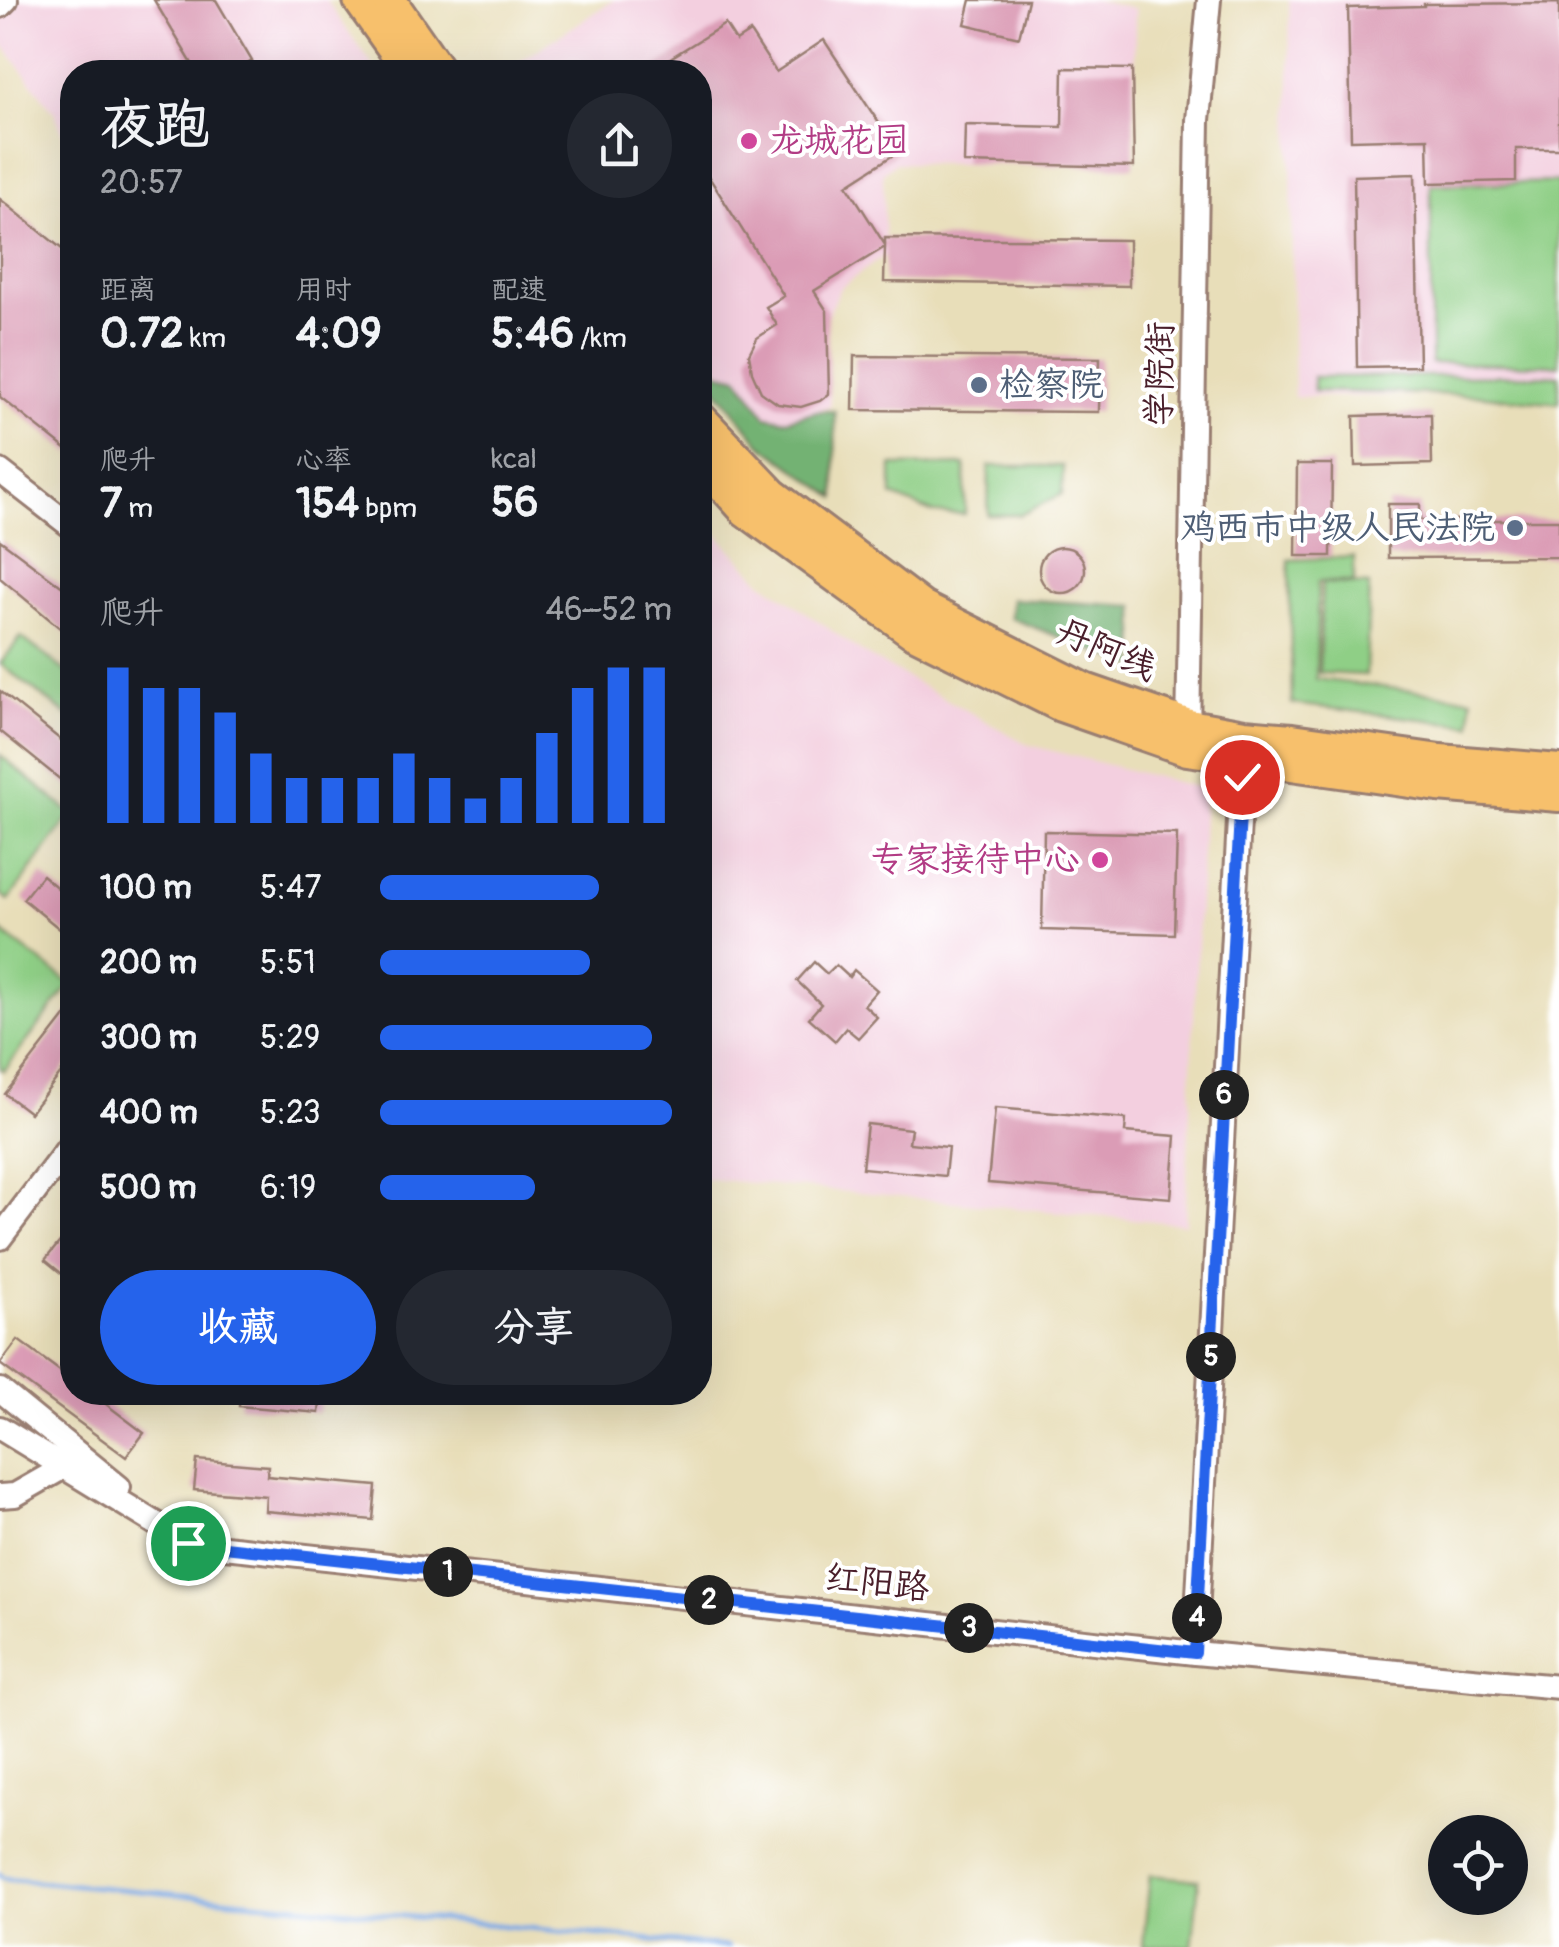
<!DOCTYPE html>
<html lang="zh">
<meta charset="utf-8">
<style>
:root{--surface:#171b24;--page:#242831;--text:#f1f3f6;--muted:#9ea1a6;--accent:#2563eb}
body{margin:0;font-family:Pangolin,"LXGW WenKai TC",sans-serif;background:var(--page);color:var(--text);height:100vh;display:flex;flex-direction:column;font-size:38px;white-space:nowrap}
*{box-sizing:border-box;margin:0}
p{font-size:32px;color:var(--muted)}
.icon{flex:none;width:55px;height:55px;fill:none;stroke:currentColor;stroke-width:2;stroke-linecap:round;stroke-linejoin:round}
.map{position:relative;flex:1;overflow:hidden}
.panel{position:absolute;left:60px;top:60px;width:652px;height:1345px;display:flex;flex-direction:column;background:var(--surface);border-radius:40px;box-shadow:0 10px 40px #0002}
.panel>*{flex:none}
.controls{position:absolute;left:1428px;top:1815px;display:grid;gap:20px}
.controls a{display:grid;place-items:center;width:100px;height:100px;border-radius:50%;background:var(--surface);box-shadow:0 10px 40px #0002;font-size:50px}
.pin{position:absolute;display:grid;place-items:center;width:85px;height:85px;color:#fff;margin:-42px;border:5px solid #fff;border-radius:50%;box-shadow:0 2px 10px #0007}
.km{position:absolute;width:50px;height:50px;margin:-25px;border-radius:50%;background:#222;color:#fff;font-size:28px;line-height:50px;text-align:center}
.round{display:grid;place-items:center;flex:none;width:105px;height:105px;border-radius:52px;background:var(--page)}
.headline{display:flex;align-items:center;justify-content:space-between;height:170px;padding:0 40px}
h1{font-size:55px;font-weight:800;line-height:75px}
.stats{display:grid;grid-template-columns:repeat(3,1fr);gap:15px;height:170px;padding:10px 40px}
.stats div{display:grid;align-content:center}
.stats b{font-size:42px;font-weight:800}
.stats small{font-size:28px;font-weight:400}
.stats p{font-size:28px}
.chart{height:280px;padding:20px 40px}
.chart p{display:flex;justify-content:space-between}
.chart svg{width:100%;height:180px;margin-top:10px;stroke:var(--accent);stroke-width:6}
.action{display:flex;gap:20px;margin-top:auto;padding:20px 40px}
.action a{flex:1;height:115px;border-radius:60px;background:var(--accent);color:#fff;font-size:40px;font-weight:800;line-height:115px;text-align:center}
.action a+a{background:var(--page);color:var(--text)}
ul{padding:0 40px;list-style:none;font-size:32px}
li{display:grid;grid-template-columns:160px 120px 1fr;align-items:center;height:75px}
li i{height:25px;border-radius:12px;background:var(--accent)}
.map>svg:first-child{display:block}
</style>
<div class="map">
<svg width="1559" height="1947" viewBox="0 0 1559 1947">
<rect width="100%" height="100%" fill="#fff"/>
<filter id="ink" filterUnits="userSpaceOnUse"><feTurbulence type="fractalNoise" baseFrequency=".01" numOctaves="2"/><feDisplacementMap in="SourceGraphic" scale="20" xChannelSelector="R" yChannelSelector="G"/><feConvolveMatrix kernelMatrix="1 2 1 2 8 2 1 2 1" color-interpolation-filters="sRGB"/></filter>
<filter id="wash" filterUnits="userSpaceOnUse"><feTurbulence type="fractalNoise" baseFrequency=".0048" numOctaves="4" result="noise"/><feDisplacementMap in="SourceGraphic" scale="40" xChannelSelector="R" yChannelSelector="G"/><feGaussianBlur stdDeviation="2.25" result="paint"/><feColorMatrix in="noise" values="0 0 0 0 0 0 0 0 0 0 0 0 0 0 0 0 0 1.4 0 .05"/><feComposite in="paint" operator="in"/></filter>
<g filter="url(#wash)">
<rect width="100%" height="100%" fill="#e8deb9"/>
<g fill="#f3cfdf">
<path d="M0,0H326L377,72H72V153L54,112L0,41Z"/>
<path d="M614,0H1094L1135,9L1134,167L895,163L883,173L885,255L840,288L827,317L830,406L786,420L765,416L739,377L722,373L700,342V72H509L507,70Z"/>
<path d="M1289,0H1559V403L1475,395L1294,397Z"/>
<path d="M704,520L760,580L866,655L1029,745L1204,789L1185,1224L700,1178V524Z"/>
</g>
<g fill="#8fcf86" stroke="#6c7758" stroke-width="2.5">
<path d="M1559,182V365L1431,363V185Z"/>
<path d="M1559,375V403L1475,395L1314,391L1313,377Z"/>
<path d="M965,465V514L934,513L892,496V466Z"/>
<path d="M989,466H1063L1062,494L1020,515H988Z"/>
<path d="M1354,557V582H1318L1316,679L1472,698L1471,725L1292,704L1289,560Z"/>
<path d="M1322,583L1369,585L1366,675L1319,673Z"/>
<path d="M21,637L72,676V719L0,664Z"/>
<path d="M0,755L72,814L9,900L0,894Z"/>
<path d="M0,931L71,984L4,1071L0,1068Z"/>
<path d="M1150,1875L1199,1880L1192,1947H1143Z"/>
</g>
<g fill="#73b273" stroke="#5e684f" stroke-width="2.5">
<path d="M700,368L739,377L766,416L786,420L817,411H835L836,498L761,444Z"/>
<path d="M1011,599L1135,606L1136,667L1010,618Z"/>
</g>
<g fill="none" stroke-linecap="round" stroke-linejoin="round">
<path stroke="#7ba9e4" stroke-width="5" d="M0,1875L4,1878L727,1947"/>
</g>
<g id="blocks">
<g fill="#db9cb6">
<path d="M154,0H216L252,61L232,72H197Z"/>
<path d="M971,0H1028L1019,37L965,24Z"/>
<path d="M1559,3V149H1516V181L1429,183L1428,138L1351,140L1348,8L1424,6V4Z"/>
<path d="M725,24L736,41L750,32L776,72L824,40L898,152L847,185L885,245V238L1129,240V286L884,282L885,247L814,291L827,311L829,394L820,401L801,407L778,404L761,392L752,372L749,354L757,338L777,325L766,307L784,296L700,163V72H648Z"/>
<path d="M1063,68L1132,69L1134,167L964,163L965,125L1062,127Z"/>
<path d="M1415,174L1419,366L1357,367L1354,176Z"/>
<path d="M0,199L72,257V454L0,397Z"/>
<path d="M854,356L1100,358L1099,412L853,410Z"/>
<path d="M1431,414L1432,464L1355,466L1354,416Z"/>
<path d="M1297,464H1332L1331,556H1296Z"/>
<path d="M1388,504H1420V520H1559V557L1388,558Z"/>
<path d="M0,540L72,594V638L0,578Z"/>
<circle cx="1062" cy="570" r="23"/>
<path d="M0,691L72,749V789L0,731Z"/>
<path d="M1044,831L1177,834L1174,934L1042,930Z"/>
<path d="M42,875L72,900V939L23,899Z"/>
<path d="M814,962L827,974L836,965L849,977L854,970L877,990L864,1005L877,1017L858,1038L846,1028L835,1041L809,1018L821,1004L797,981Z"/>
<path d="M72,1008V1059L30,1113L5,1094Z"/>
<path d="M995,1108L1126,1119L1125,1132L1176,1136L1171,1198L988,1183Z"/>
<path d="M867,1124L911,1129L909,1143L948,1147L945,1176L862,1168Z"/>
<path d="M72,1227V1282L45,1260Z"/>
<path d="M18,1340L72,1380V1392H90L144,1433L126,1457L0,1364Z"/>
<path d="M240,1392H321L319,1413L239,1406Z"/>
<path d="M197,1460L268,1466L267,1476L376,1486L373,1520L265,1511L266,1496L194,1490Z"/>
</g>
</g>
</g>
<g filter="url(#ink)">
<use href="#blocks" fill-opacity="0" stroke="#997e72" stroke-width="2.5"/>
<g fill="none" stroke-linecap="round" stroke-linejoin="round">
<defs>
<g id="minor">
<path d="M0,6L6,0"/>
<path d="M0,471L72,527"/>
<path d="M1188,736L1198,120L1209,0"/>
<path d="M0,1238L72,1143"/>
<path d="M0,1390L119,1487"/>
<path d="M0,1428L188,1543L1195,1653L1559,1687"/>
<path d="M0,1496L15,1495L64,1467"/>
<path d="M1195,1653L1243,744"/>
</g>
<g id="highway">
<path d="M360,0L411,72"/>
<path d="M389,0L439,72"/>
<path d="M700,419L772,495L922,608L1085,690L1189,726L1244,736L1292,740L1440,761L1559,771"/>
<path d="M700,459L746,510L912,631L1061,705L1187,749L1438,785L1559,795"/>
</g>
</defs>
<use href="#minor" stroke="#997e72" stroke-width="28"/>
<use href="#highway" stroke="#997e72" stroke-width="38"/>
<use href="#minor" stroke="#fff" stroke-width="22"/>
<use href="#highway" stroke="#f7c06c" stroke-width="32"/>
</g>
</g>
<g fill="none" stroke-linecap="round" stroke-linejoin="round" filter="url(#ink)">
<defs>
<path id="route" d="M188,1543L1195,1653L1242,777"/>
</defs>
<use href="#route" stroke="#fff" stroke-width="20"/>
<use href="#route" stroke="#2563eb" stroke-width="12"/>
</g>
<g fill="#d1479c" stroke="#fff" stroke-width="4">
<circle cx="749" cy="141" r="10"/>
<circle cx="1100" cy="860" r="10"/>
</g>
<g fill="#5c6f8a" stroke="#fff" stroke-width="4">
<circle cx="979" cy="385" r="10"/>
<circle cx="1515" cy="528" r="10"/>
</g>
<g text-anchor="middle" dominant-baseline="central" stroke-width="8" stroke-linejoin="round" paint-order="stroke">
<g font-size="35" fill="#b23c85" stroke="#fff" text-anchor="start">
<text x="769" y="141">龙城花园</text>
<text x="1080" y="860" text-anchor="end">专家接待中心</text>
</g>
<g font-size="35" fill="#4a1f2b" stroke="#fff">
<text transform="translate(1160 374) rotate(-89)">学院街</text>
<text transform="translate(1106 650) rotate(23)">丹阿线</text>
<text transform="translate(877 1583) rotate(6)">红阳路</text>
</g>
<g font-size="35" fill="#4e5e75" stroke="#fff" text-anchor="start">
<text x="999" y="385">检察院</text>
<text x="1495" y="528" text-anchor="end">鸡西市中级人民法院</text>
</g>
</g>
</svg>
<div class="controls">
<a><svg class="icon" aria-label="locate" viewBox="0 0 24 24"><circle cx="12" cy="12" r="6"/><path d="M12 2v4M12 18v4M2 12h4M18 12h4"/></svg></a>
</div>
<div class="pin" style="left:188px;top:1543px;background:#1e9e55"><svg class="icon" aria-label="arrive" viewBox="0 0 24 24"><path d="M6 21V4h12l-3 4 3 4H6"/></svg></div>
<div class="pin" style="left:1242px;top:777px;background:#d93025"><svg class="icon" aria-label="check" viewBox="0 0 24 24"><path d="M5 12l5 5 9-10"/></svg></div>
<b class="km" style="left:448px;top:1572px">1</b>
<b class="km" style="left:709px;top:1600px">2</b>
<b class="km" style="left:969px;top:1628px">3</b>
<b class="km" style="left:1197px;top:1618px">4</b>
<b class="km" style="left:1211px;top:1357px">5</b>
<b class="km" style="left:1224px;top:1095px">6</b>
<section class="panel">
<div class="headline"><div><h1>夜跑</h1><p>20:57</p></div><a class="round"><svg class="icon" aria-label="share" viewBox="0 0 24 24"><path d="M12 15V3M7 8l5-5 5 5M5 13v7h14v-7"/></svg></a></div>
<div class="stats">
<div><p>距离</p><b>0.72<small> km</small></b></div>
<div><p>用时</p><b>4:09</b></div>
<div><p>配速</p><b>5:46<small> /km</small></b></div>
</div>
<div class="stats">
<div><p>爬升</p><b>7<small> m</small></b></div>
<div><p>心率</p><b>154<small> bpm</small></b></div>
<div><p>kcal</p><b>56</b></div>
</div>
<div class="chart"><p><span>爬升</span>46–52 m</p>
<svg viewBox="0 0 160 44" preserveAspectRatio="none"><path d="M5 44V6M15 44V11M25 44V11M35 44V17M45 44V27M55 44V33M65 44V33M75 44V33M85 44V27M95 44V33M105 44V38M115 44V33M125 44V22M135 44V11M145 44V6M155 44V6"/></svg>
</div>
<ul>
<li><b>100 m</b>5:47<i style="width:75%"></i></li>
<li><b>200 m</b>5:51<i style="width:72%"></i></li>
<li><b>300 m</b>5:29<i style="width:93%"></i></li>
<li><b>400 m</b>5:23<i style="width:100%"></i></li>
<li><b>500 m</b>6:19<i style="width:53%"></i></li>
</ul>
<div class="action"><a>收藏</a><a>分享</a></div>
</section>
</div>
